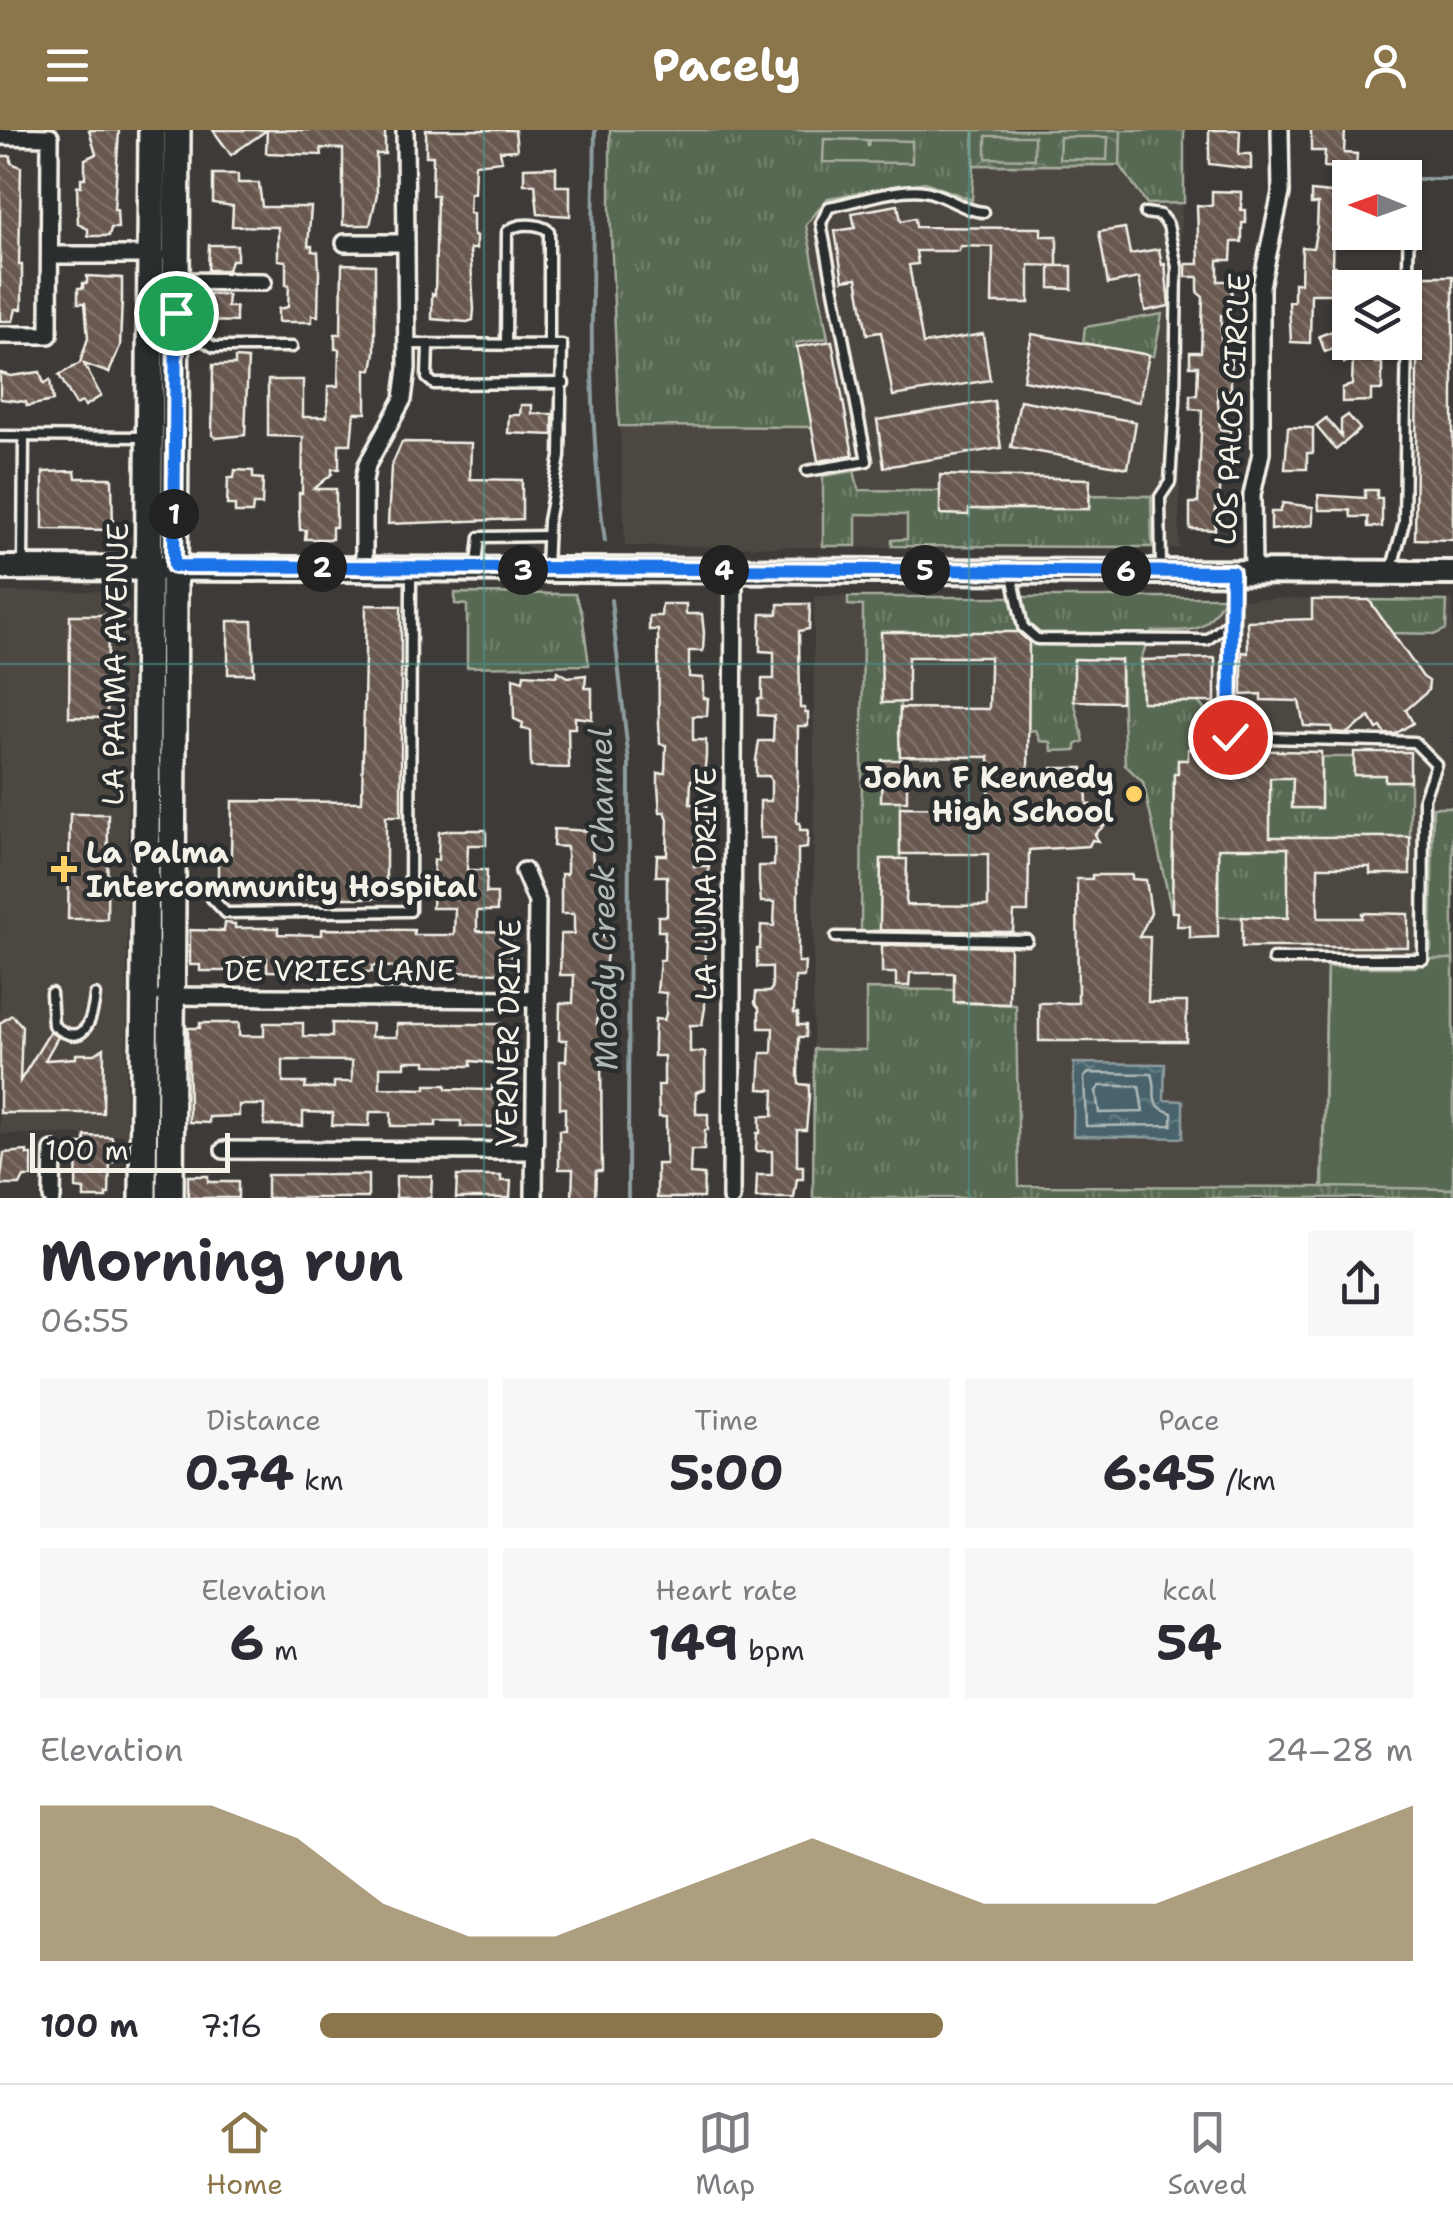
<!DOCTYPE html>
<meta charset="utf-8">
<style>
:root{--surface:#fff;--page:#f7f7f7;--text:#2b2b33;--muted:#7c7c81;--line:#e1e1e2;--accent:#8a764a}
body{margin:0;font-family:"Shantell Sans",sans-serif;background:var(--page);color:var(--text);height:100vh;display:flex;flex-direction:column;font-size:38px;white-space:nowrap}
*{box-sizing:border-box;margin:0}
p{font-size:32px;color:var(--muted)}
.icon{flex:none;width:55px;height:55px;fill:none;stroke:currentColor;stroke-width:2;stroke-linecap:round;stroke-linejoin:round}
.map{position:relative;height:1068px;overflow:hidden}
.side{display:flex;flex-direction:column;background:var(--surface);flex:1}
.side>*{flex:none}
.needle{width:65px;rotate:271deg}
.fabs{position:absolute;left:1332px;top:30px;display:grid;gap:20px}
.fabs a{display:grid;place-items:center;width:90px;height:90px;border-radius:0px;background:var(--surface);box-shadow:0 2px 8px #0004;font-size:50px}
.scale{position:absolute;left:30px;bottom:25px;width:200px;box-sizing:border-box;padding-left:10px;border:5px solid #f4f1e8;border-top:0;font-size:28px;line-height:35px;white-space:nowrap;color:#f4f1e8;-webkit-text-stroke:8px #2a2d2e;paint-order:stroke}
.pin{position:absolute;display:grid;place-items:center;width:85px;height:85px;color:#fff;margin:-42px;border:5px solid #fff;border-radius:50%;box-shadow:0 2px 10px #0007}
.km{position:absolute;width:50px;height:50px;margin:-25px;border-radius:50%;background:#222;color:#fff;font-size:28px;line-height:50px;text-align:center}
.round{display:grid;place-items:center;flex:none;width:105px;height:105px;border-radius:0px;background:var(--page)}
.overview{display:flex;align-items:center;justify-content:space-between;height:170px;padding:0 40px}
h1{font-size:55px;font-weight:700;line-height:75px}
.metrics{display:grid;grid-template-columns:repeat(3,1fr);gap:15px;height:170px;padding:10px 40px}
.metrics div{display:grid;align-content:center;border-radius:0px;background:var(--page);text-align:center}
.metrics b{font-size:50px;font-weight:700}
.metrics small{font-size:28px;font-weight:400}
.metrics p{font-size:28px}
.chart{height:280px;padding:20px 40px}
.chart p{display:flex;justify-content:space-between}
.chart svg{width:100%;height:180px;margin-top:10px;fill:var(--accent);opacity:.7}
ul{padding:0 40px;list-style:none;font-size:32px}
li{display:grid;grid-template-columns:160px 120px 1fr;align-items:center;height:75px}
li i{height:25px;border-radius:12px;background:var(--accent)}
header{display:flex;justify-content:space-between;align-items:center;height:130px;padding:0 40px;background:var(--accent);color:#fff;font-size:45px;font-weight:700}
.dock{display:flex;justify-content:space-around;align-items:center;height:140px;border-top:2px solid var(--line);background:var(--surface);font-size:28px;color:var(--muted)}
.dock a{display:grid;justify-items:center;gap:5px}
.dock .on{color:var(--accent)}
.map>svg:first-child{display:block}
</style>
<header><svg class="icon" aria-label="menu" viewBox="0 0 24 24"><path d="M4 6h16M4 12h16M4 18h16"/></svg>Pacely<svg class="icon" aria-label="person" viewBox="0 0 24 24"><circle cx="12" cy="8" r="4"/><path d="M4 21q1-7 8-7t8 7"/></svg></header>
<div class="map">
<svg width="1453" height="1068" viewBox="0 0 1453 1068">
<defs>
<pattern id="grass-tufts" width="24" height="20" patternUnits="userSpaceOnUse" patternTransform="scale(2.5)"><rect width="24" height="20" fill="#586952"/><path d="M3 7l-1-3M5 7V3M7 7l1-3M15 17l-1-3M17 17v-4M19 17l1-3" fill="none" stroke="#717f6b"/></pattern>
<pattern id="park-crowns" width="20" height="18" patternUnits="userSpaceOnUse" patternTransform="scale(2.5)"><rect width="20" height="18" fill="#586952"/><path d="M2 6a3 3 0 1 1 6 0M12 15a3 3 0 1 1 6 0" fill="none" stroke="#717f6b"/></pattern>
<pattern id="water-ripples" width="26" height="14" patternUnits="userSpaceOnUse" patternTransform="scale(2.5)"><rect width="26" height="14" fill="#48646d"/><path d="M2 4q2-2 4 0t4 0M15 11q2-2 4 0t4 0" fill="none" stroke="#637b82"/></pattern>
<pattern id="building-back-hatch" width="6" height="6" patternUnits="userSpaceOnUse" patternTransform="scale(2.5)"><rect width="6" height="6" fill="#685850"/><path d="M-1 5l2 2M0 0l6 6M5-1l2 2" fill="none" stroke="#7e7069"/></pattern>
</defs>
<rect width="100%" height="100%" fill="#3d3a38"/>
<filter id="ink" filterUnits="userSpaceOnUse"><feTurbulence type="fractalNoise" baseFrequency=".01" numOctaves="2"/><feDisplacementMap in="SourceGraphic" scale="20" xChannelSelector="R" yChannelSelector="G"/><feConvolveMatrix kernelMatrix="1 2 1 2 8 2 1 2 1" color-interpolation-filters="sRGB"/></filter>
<g filter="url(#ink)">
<g fill="#4d4642">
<path d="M610,0H1182L1179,419L625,416L610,79Z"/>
<path d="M117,461L129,474L126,1005L0,1004V462Z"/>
<path d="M814,466L1453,470V1068H813Z"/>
</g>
<g fill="url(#grass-tufts)" stroke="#a6ad9d" stroke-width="2.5">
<path d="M610,0H1184V73L1147,74L1120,35H974L972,70L925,52L828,68L806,95L828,208L796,213L812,297L619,296L610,79Z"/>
<path d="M1162,184L1154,226L1083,213L1085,197Z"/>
<path d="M854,341L859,360L940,361L969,385V379H1089L1090,365L1151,366L1152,417L892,416V410L907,409V385L856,384V416H823V346Z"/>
<path d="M455,463L575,464L582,483L589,535L467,537V475L455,474Z"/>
<path d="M848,467H1225C1201,508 1196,499 1152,501L1140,531L1142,572H1198L1214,591L1213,619H1189L1188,630H1178V644L1174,645L1172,782L1143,652L1125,635L1121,530H1074V571L1084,611L1076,615V620L1052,621L1051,612L1040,611L1036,600L1028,601V503L882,502V572H900V630L882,631L881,670L900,671V729H881L880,800L861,802L863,476L848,475Z"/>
<path d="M1369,470L1447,471L1446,499L1436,504L1391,503Z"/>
<path d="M1321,627H1354V645H1385V651H1410V707H1289L1298,788L1218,787L1219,645L1293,648V678H1321Z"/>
<path d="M1433,677H1453V1068H813L814,919L866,920V859L954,860V873L1016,875L1019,1056L1322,1057L1327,837H1415L1431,820Z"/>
</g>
<path fill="url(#park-crowns)" stroke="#a6ad9d" stroke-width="2.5" d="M974,0H1121L1120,35H974Z"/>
<g fill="#586952" stroke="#a6ad9d" stroke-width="2.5">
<path d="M986,6H1034V29L986,28Z"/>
<path d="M1060,7H1108L1107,30L1059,29Z"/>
<path d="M824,9L867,10L868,17L869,10L912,11V33L823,32Z"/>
<path d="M1423,829H1453V1059L1323,1057L1327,837H1415Z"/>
</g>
<path fill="url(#water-ripples)" stroke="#8d9c9e" stroke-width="2.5" d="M1074,933L1165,934L1164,970L1183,971V1008L1073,1006Z"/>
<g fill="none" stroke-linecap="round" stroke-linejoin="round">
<g stroke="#afb9b7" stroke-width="2.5">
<path d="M1089,943L1152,944C1160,964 1144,974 1172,983V995L1086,996L1084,947Z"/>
<path d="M1100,956H1139L1143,982L1099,983L1096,961Z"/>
</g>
<g stroke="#8d9c9e" stroke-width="4">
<path d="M595,0C593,137 585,275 605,411"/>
<path d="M1405,49H1453"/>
<path d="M611,470L629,632L628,1068"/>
</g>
</g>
<g fill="url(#building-back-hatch)" stroke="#f4f1e8" stroke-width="2.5" fill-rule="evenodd">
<path d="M89,0H119L114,80H117L118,98H111L109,106H88V99L78,94L77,56H81V48H85V29L96,24Z"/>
<path d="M213,0H267L231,25Z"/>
<path d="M267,0H385V24H376L377,64L370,95H343V19L321,18L322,25L266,23Z"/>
<path d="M426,0H515L517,20L500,21L502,31L475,34L474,63H470L469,83L473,84V106H476V119H470L474,179L473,190L467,192L432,189V164L435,165L437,65H432L433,26H426Z"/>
<path d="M1209,0H1240L1239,24H1251V39L1209,34Z"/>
<path d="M1311,0H1345L1344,23L1357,24L1356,38L1324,37L1325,21H1311Z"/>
<path d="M0,26H11V33L21,37L19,135H22V179H16L13,191H0Z"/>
<path d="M556,37V56H570V86L538,84L535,54H524V38Z"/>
<path d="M213,44H238V53H259L262,77H311L308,116H312V121L318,122L319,142L318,186L312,185V192H278V179L288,177L289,155H286V131L278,130V97L232,96L233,76L213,73Z"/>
<path d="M1212,61L1241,62V80H1246V93H1242V112H1232L1231,130H1218V151H1231L1232,171V186L1221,185V208L1223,227H1231V260L1217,259L1220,300H1230L1226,351H1220V372L1216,371L1215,400L1190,399V373H1198L1202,280L1190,279V265H1197L1198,236H1190V222H1201L1203,167L1198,163V147H1186V134H1199L1197,75L1212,76Z"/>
<path d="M1311,61L1350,65V85H1342V93H1333L1332,136H1335L1337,144L1336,164H1311L1310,213L1291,212L1289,172H1294V153H1301L1302,117L1313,118L1317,98L1318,74H1311Z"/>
<path d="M898,75L901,91L915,88L916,97L1041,98V106H1057V136L1029,135V173H992L993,117L960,116L959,121H916L918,134L909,135L923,214L983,204L990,250L893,266L881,202L867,204L857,148L843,150L835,101L855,98L852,83Z"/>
<path d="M1125,98L1130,124L1159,119L1162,135L1165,134L1169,176L1145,181L1139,148L1108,154L1099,102Z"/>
<path d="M209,115H237V130H231L228,140H208Z"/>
<path d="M342,134L375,135V222L372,240L366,239V283H354L351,314H339V339H332V344L314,359H336V397H332V409H305L306,400H300L299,375V363H302L303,307L268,306V250H303V287H327L328,256H338L339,219H335V204H341Z"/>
<path d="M1050,136H1072V159L1050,158Z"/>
<path d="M87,146L122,148V169L120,216L109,243L84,234L101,266L85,276L82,272L76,275L59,245L80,233L88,208L85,173H78V158H83V153H87Z"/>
<path d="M1418,146H1453V410L1415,409Z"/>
<path d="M208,164L228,165L227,177H236V192L208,191Z"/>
<path d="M1338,199L1339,204L1350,200V212H1368L1375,233H1382V260H1371V271L1342,272V258L1352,255L1353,229L1344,233L1338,217L1325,222L1319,206Z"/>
<path d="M1032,204L1149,225L1139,272L1023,250Z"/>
<path d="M832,211L853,325L818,331L797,217Z"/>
<path d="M235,228L248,229L245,305L216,308L212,305L213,235H235Z"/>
<path d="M40,242L44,254L50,250L53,271L27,276L26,272L0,269V243L11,246Z"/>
<path d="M1020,270L1136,292L1128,338L1011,317Z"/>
<path d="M994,271L1001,318L884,337L877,290Z"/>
<path d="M521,275H532V284H553V305L508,303L509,285H520Z"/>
<path d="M1348,285L1360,299L1336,320L1316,296L1326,288L1341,306V290Z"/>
<path d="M1288,297L1313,298V323H1307V339H1285Z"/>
<path d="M402,312L471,313L470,349L522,350V389L388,394L391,337Z"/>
<path d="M235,340L253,341V348L263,349L262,375H253L252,383H235V375H227L228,348H234Z"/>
<path d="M75,341L76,348H112L113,400L43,399V342Z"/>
<path d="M940,345L1090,349L1089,379H969V385L940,384Z"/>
<path d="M1365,360H1377V368H1382V397H1368V387H1351L1350,380H1319L1318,365L1365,368Z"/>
<path d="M1283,373L1313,377V395L1271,400V382H1280Z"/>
<path d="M1312,470H1369L1423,547L1429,551L1428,561L1406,580L1413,593L1395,604H1385L1381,597L1377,599L1370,587L1347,603L1332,602V597L1304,596L1299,571L1261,570V564L1242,565V522L1248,523L1247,491L1312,489Z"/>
<path d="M662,474H686V484H702L704,503L703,521H689V547L703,548V568H708L707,586H693V610H706V627L704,646L691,650L690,674H706L707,710H695L694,736H709L705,772V878L702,895H690V922H705V959L696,962V984H708V1000H705L704,1020H691L690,1044L704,1045L703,1068H657V1034H666V987H659L658,955H664V926H654V911L655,889L664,890L666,884V863L657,862L660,830H664L665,801H658V786H667V746H656L657,725H667L668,689L665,682H660L658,656V643H665L666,615L660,614L659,594L658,500H649V486H661Z"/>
<path d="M778,474H810L809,499L799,501L800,578H805V583H808V596H798L797,693H800V700H808L807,718L798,719V832H805L804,847H795L794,883H798V895H806V907H799L798,944L799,954L809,955V967L806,1000H797V1036H803V1049H797L794,1068H756L757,1045H772V1021H756L757,1003H760V986H773L774,960L759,959L761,923H772L773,898H759V878L755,873L756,862H769L772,858V837H757V819H760L761,795L774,796L775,772H761L759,752V736H774L775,708H760V671H771V651L769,646H756V630L759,611H773L774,586L758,585V569H762V549H774V522L760,521V504L761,484H778Z"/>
<path d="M366,475L401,476V686H386V768H222L218,763V724H231L232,671L362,672Z"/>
<path d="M70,485H108L107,588L69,587Z"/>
<path d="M228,491H252L254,544H228Z"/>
<path d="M881,502H1018L1029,512L1028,643H1052V638H1083V644H1086L1087,674L1111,681L1109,691L1095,704L1098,711L1092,710L1089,716L1029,720L1028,782H1014L1013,801L1010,802L880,800L881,729H907L906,775L988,776V724H900V677L989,678V627L900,626L899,601L900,578L989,579L990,538V527H908V572L882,573Z"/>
<path d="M1215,528V572H1142V530Z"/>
<path d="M1074,529L1121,530V572L1074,571Z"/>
<path d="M558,541L568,547L586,545L585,558H592V589L575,587V598H568L569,638L531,637L530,600L522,599L523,593L514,589L513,548L523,551L524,544L557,546Z"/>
<path d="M1188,619L1321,622V678H1292L1293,648H1270V707H1410V744H1370V737H1318V788H1362V783L1408,784V817H1242V787L1288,788V718H1218V807L1190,808V796H1177L1178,782H1172L1174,644H1178V630H1188Z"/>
<path d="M1354,622H1410V651H1385V645H1354Z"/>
<path d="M882,630H907V671H881Z"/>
<path d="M70,684H108L107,789H68Z"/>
<path d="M554,699L591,701L593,733H598V741H603V808H608L607,823L604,848H598L597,894L604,895V921H601L602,1041H596L595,1068H572L573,1039H559V1000H565V978H560V931H566L567,910H559L560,873H573L574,845H560L561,804H574V784H561V744H567V717L553,716Z"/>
<path d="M452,700H486V715H468L467,740H487L486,763H497V781H477V801L512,802V837H502V843L458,842V829H434V843L394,842V837L372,836V842H330L331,829L308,828V842L267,841V828H243V841H200V835H190V800L224,801L225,793L235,794V798H278V804L322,805V799L414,800V805H454L455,778H432L434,730H438L439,702Z"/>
<path d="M1092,745H1132V749L1146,750L1151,783L1139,807H1150L1148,872H1187L1186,911H1039V873H1078L1077,749H1092Z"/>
<path d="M882,815L1010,817L1009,874L954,872V843H910L909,856H896V843H882Z"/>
<path d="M12,885L22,896L20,951L50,902L58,907L45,930L76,928V924H95L104,918L103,983H0V893Z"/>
<path d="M200,893H239V906H264V893H303V906L332,907V893L372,894L371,907H397V894H502V900H512V935L471,931V936L426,935V931H405V937H380V958L426,959V955H446V959L492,960V956H512L511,991H501V997H461V991H436V996H391V982H370L369,996L332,995L333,983L303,982V996L264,995V975H239V986L209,987V993L189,992L188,898H200ZM283,930L352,931V952H334V958H305L306,953H283Z"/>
<path d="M85,1006L112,1007L114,1032H110L109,1064H106V1068H84V1060L76,1059L77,1014H85Z"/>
<path d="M27,1021V1025H32V1047H24L20,1055H0L4,1023Z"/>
<rect x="267" y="1045" width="101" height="23"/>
<path d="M188,1046H208V1052H238V1068H188Z"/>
<path d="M396,1046H432L431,1068H396Z"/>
<path d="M457,1046H501V1051H511L510,1068H456Z"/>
</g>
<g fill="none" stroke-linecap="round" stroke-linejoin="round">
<defs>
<g id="service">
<path d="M1145,83L1160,85L1168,95L1177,137L1175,272L1170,352L1160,367L1161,437"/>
<path d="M180,211H204L214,217H292"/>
<path d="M407,214L562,215L560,327L548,391L546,439"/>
<path d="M428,214L427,248L434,254L564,253"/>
<path d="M506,215L507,102C516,92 539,93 549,101V214"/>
<path d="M0,306L145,307"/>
<path d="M807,341L867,331L821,93L829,77C854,72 900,57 924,61C945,64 963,81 984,82"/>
<path d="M477,434L480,407L547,406"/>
<path d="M23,437L24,307"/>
<path d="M1391,441L1404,393L1409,77"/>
<path d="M1232,444L1230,607L1414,612L1436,634L1424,668L1423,829H1273"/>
<path d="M1012,445L1023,497L1037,509L1207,510L1232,490"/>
<path d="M210,766L226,783L410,781L411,443"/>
<path d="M836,807L1027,810"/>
<path d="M51,863L53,895C84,920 92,892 95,865"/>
</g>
<g id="minor">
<path d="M0,6L50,7L49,205H0"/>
<path d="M345,113H406"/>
<path d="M51,125H157"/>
<path d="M176,151L263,152"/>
<path d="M364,438V350L367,335L403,269L407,238L405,0"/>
<path d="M1253,442L1252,365L1261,323V156L1281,63L1280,0"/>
<path d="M524,741L537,772L534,1068"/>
<path d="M164,866L536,869"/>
<path d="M224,1020L534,1021"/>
<path d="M52,1068L53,1021"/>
<path d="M731,1068L734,440"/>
</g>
<path id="secondary" d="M0,438L1453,443"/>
<g id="primary">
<path d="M143,1068L152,0"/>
<path d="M170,1068L177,0"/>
</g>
</defs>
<use href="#service" stroke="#f4f1e8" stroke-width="15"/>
<use href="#minor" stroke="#f4f1e8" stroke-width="22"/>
<use href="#secondary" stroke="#f4f1e8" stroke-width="30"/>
<use href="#primary" stroke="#f4f1e8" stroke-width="32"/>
<use href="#service" stroke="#2a2d2e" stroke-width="8"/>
<use href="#minor" stroke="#2a2d2e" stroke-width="15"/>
<use href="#secondary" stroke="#2a2d2e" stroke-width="22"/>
<use href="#primary" stroke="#2a2d2e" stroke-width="25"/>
</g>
</g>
<g fill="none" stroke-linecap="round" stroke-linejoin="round" filter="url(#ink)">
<defs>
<path id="route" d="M176,183L174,436L1232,442L1230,607"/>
</defs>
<use href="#route" stroke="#fff" stroke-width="20"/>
<use href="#route" stroke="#1a73e8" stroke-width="12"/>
</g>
<path fill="none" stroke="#48958c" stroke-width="2.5" stroke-opacity="0.55" d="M484,0V1068M969,0V1068M0,534H1453"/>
<g fill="#ffd166" stroke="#2a2d2e" stroke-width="4">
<circle cx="1134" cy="664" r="10"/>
<path d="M59 724h10v10h10v10h-10v10h-10v-10h-10v-10h10z"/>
</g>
<g text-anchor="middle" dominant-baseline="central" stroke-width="9" stroke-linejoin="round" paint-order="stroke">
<g font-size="30" fill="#f4f1e8" stroke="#2a2d2e">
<text transform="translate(1232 279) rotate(-87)">LOS PALOS CIRCLE</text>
<text transform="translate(115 534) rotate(-89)">LA PALMA AVENUE</text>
<text transform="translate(705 754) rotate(-90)">LA LUNA DRIVE</text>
<text x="340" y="840">DE VRIES LANE</text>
<text transform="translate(508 903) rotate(-89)">VERNER DRIVE</text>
</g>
<g font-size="30" font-weight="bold" fill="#f4f1e8" stroke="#2a2d2e" text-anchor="end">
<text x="1114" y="647">John F Kennedy<tspan x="1114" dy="34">High School</tspan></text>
<text x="86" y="722" text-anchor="start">La Palma<tspan x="86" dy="34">Intercommunity Hospital</tspan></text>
</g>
<g font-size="32" font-style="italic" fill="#afb9b7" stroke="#2a2d2e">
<text transform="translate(603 769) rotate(-91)">Moody Creek Channel</text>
</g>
</g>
</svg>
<div class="fabs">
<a><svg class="needle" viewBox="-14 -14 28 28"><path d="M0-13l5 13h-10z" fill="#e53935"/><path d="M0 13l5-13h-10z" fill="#7c7c81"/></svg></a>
<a><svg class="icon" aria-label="layers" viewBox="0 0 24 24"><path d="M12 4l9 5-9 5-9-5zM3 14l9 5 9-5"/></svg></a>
</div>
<div class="scale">100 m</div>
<div class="pin" style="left:176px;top:183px;background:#1e9e55"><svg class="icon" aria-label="arrive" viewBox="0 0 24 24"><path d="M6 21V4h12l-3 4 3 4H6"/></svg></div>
<div class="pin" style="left:1230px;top:607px;background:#d93025"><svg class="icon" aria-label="check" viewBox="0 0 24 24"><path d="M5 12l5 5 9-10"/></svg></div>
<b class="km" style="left:174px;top:384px">1</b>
<b class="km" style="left:322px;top:437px">2</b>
<b class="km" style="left:523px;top:440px">3</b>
<b class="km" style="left:724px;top:440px">4</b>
<b class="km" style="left:925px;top:440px">5</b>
<b class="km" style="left:1126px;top:441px">6</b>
</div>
<section class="side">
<div class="overview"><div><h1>Morning run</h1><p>06:55</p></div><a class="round"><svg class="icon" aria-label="share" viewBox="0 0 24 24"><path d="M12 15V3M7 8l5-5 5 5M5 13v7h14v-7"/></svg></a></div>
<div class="metrics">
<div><p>Distance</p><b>0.74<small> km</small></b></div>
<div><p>Time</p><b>5:00</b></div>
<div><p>Pace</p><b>6:45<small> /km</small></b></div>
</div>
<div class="metrics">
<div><p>Elevation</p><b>6<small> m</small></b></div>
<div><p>Heart rate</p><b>149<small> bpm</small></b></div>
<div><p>kcal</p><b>54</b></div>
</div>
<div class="chart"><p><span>Elevation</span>24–28 m</p>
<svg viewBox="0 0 160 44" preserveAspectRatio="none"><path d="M0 44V6L10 6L20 6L30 14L40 30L50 38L60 38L70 30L80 22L90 14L100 22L110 30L120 30L130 30L140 22L150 14L160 6V44z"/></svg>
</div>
<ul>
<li><b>100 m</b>7:16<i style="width:57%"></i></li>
</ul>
</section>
<nav class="dock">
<a class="on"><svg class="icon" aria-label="home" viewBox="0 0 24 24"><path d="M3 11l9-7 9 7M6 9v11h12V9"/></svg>Home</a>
<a><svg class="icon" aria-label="map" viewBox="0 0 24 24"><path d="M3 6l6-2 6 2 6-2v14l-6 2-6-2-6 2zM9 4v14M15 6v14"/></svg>Map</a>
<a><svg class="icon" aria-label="saved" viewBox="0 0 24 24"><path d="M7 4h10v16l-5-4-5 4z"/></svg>Saved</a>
</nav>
